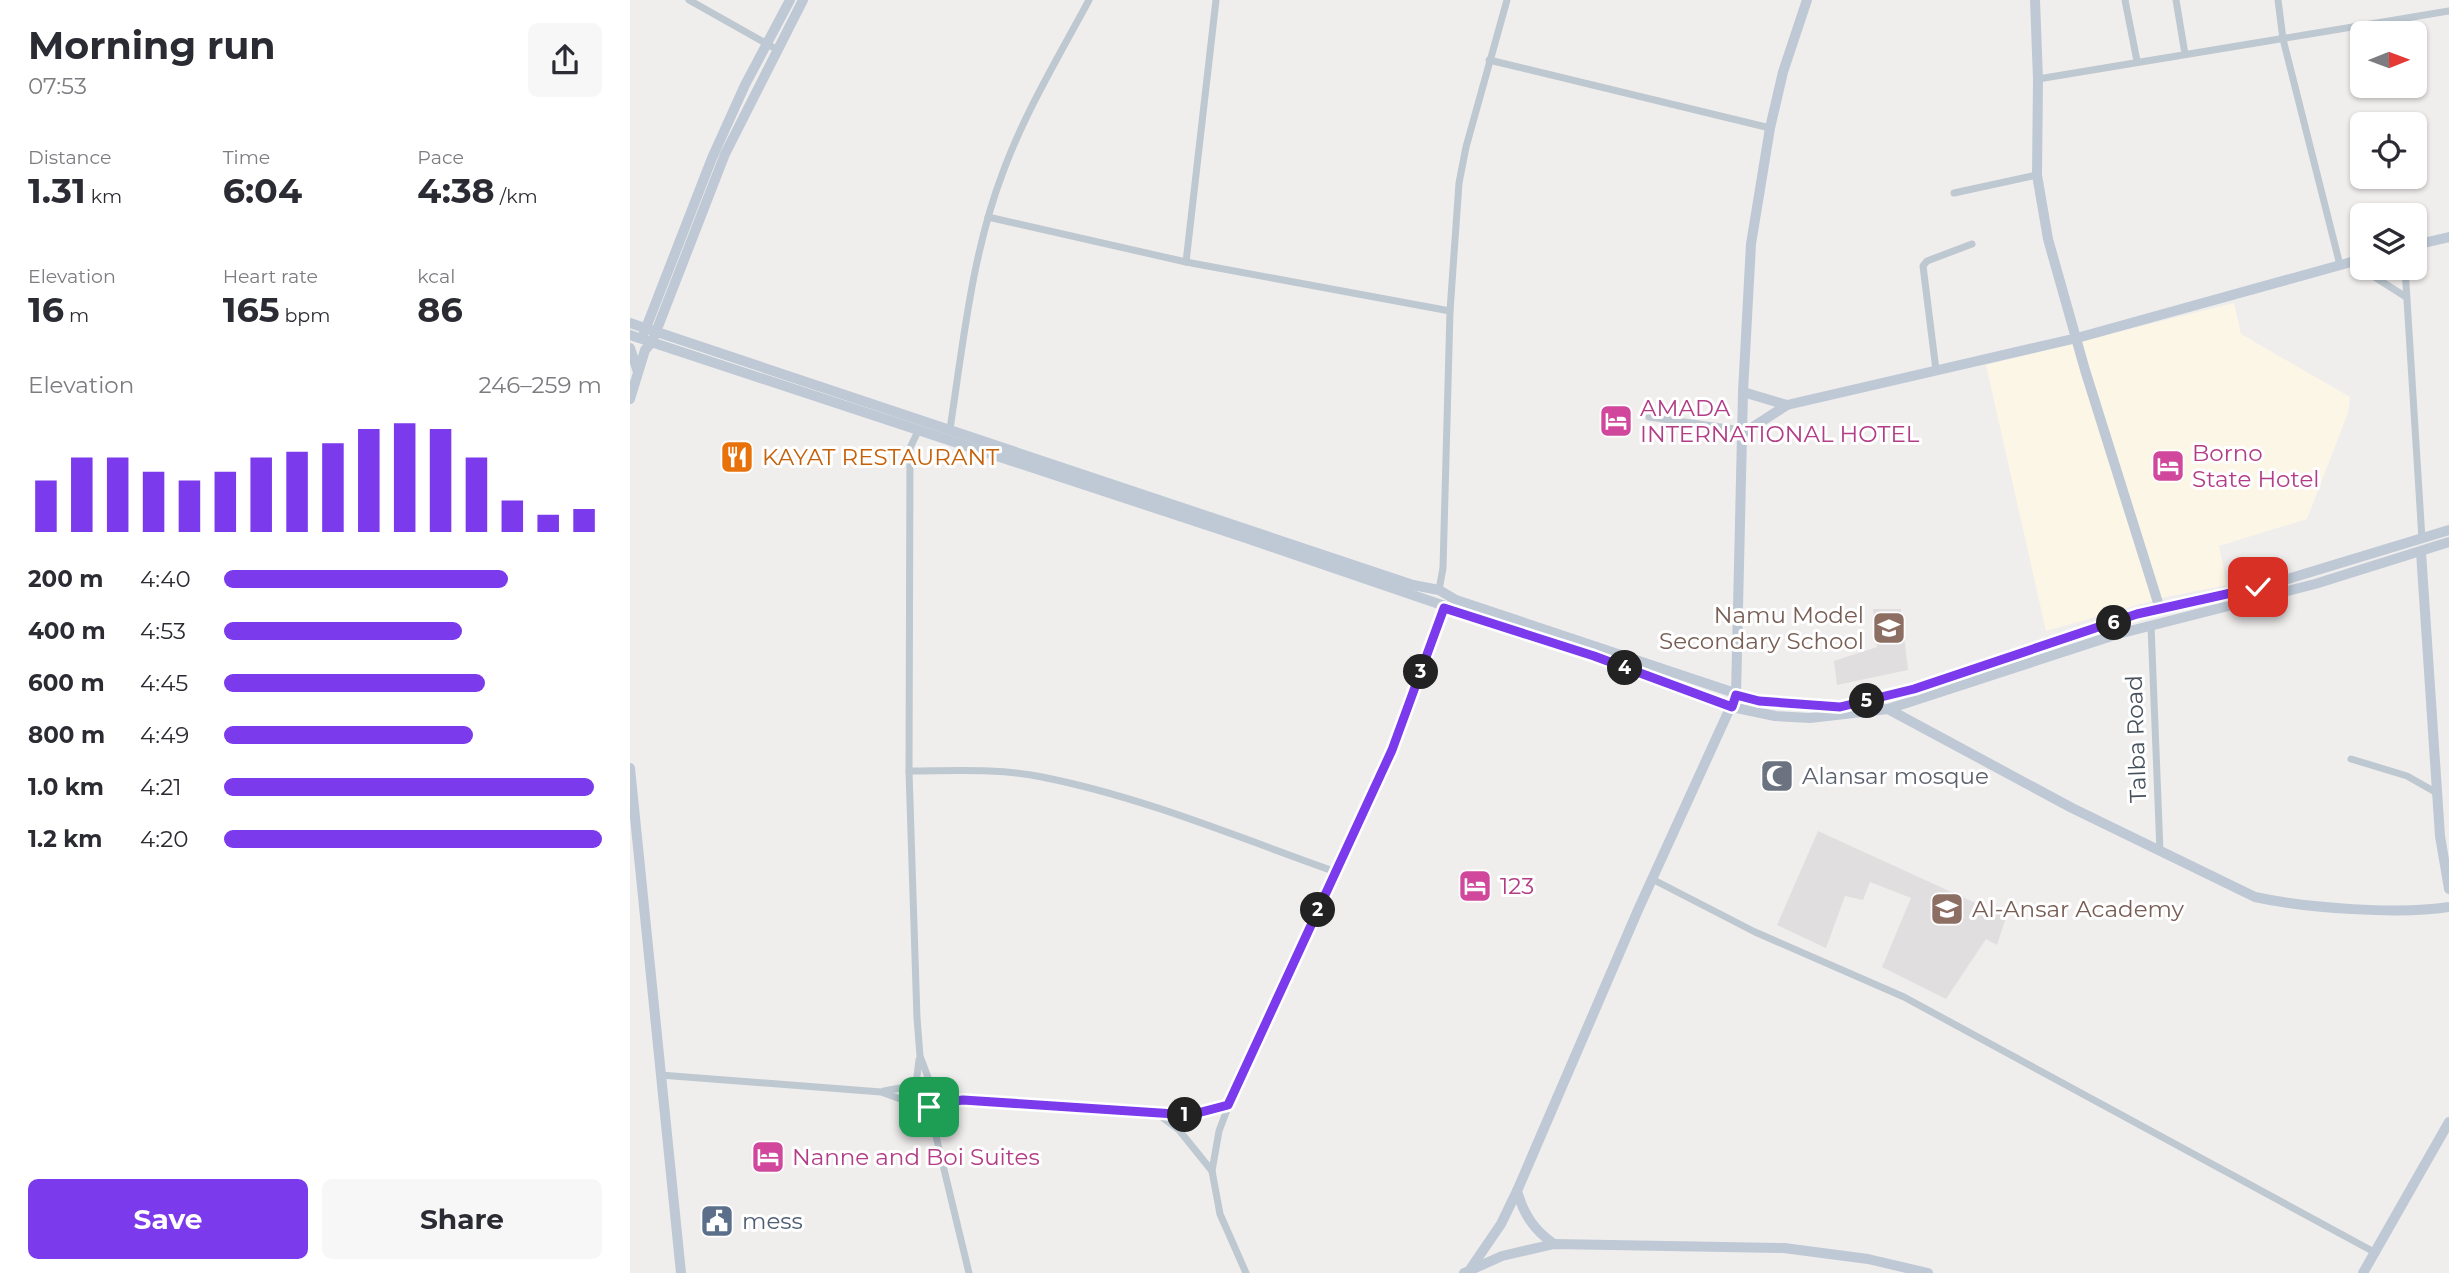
<!DOCTYPE html>
<meta charset="utf-8">
<style>
:root{--surface:#fff;--page:#f7f7f7;--text:#2b2b33;--muted:#7c7c81;--accent:#7c3aed}
body{margin:0;font-family:Montserrat,sans-serif;background:var(--page);color:var(--text);height:100vh;display:flex;flex-direction:column;font-size:26px;white-space:nowrap}
*{box-sizing:border-box;margin:0}
p{font-size:23px;color:var(--muted)}
.icon{flex:none;width:38px;height:38px;fill:none;stroke:currentColor;stroke-width:2;stroke-linecap:round;stroke-linejoin:round}
.map{position:relative;flex:1;overflow:hidden}
.drawer{display:flex;flex-direction:column;background:var(--surface);width:630px}
.drawer>*{flex:none}
.needle{width:46px;rotate:89deg}
.controls{position:absolute;left:1720px;top:21px;display:grid;gap:14px}
.controls a{display:grid;place-items:center;width:77px;height:77px;border-radius:10px;background:var(--surface);box-shadow:0 2px 5px #0004;font-size:35px}
.pin{position:absolute;display:grid;place-items:center;width:60px;height:60px;color:#fff;margin:-30px;border-radius:14px;box-shadow:0 4px 10px #0006}
.km{position:absolute;width:35px;height:35px;margin:-18px;border-radius:50%;background:#222;color:#fff;font-size:19px;line-height:35px;text-align:center}
.round{display:grid;place-items:center;flex:none;width:74px;height:74px;border-radius:10px;background:var(--page)}
.summary{display:flex;align-items:center;justify-content:space-between;height:119px;padding:0 28px}
h1{font-size:38px;font-weight:700;line-height:52px}
.metrics{display:grid;grid-template-columns:repeat(3,1fr);gap:10px;height:119px;padding:7px 28px}
.metrics div{display:grid;align-content:center}
.metrics b{font-size:35px;font-weight:700}
.metrics small{font-size:19px;font-weight:400}
.metrics p{font-size:19px}
.chart{height:196px;padding:14px 28px}
.chart p{display:flex;justify-content:space-between}
.chart svg{width:100%;height:126px;margin-top:7px;stroke:var(--accent);stroke-width:6}
.cta{display:flex;gap:14px;margin-top:auto;padding:14px 28px}
.cta a{flex:1;height:80px;border-radius:10px;background:var(--accent);color:#fff;font-size:28px;font-weight:700;line-height:80px;text-align:center}
.cta a+a{background:var(--page);color:var(--text)}
ul{padding:0 28px;list-style:none;font-size:23px}
li{display:grid;grid-template-columns:112px 84px 1fr;align-items:center;height:52px}
li i{height:18px;border-radius:9px;background:var(--accent)}
main{display:flex;flex:1;min-height:0}
.map>svg:first-child{display:block}
</style>
<main>
<section class="drawer">
<div class="summary"><div><h1>Morning run</h1><p>07:53</p></div><a class="round"><svg class="icon" aria-label="share" viewBox="0 0 24 24"><path d="M12 15V3M7 8l5-5 5 5M5 13v7h14v-7"/></svg></a></div>
<div class="metrics">
<div><p>Distance</p><b>1.31<small> km</small></b></div>
<div><p>Time</p><b>6:04</b></div>
<div><p>Pace</p><b>4:38<small> /km</small></b></div>
</div>
<div class="metrics">
<div><p>Elevation</p><b>16<small> m</small></b></div>
<div><p>Heart rate</p><b>165<small> bpm</small></b></div>
<div><p>kcal</p><b>86</b></div>
</div>
<div class="chart"><p><span>Elevation</span>246–259 m</p>
<svg viewBox="0 0 160 44" preserveAspectRatio="none"><path d="M5 44V26M15 44V18M25 44V18M35 44V23M45 44V26M55 44V23M65 44V18M75 44V16M85 44V13M95 44V8M105 44V6M115 44V8M125 44V18M135 44V33M145 44V38M155 44V36"/></svg>
</div>
<ul>
<li><b>200 m</b>4:40<i style="width:75%"></i></li>
<li><b>400 m</b>4:53<i style="width:63%"></i></li>
<li><b>600 m</b>4:45<i style="width:69%"></i></li>
<li><b>800 m</b>4:49<i style="width:66%"></i></li>
<li><b>1.0 km</b>4:21<i style="width:98%"></i></li>
<li><b>1.2 km</b>4:20<i style="width:100%"></i></li>
</ul>
<div class="cta"><a>Save</a><a>Share</a></div>
</section>
<div class="map">
<svg width="1819" height="1273" viewBox="0 0 1819 1273">
<rect width="100%" height="100%" fill="#f0eded"/>
<path fill="#fcf6e6" d="M1604,303L1611,334L1720,397L1718,413L1677,519L1589,546L1597,585L1536,597L1416,631L1356,365Z"/>
<g fill="#e1dedf">
<path d="M1243,609H1271L1278,670L1207,685L1204,661L1247,647Z"/>
<path d="M1188,831L1376,917L1367,945L1356,939L1316,999L1252,967L1281,898L1240,882L1233,900L1215,896L1196,948L1147,925Z"/>
</g>
<g fill="none" stroke-linecap="round" stroke-linejoin="round">
<g stroke="#bec8d0" stroke-width="7">
<path d="M59,0L146,49"/>
<path d="M1495,0L1507,61"/>
<path d="M1546,0L1555,54"/>
<path d="M1648,0L1653,39L1710,265"/>
<path d="M859,60L1140,128"/>
<path d="M1408,79L1819,11"/>
<path d="M1324,193L1407,175"/>
<path d="M358,217L556,262L820,311"/>
<path d="M556,262L586,0"/>
<path d="M1721,262L1776,297"/>
<path d="M1775,268L1792,539"/>
<path d="M1306,370L1293,266L1297,261L1342,244"/>
<path d="M1019,417L1112,430"/>
<path d="M289,429L280,448L279,771L287,1018L290,1056L305,1096L299,1107L287,1109L280,1105L277,1096L281,1086L290,1081L298,1083"/>
<path d="M320,429C333,344 342,253 373,172C395,112 429,56 459,0"/>
<path d="M809,590L813,568L820,311L829,183L836,147L877,0"/>
<path d="M1521,625L1530,851"/>
<path d="M1721,759L1777,776L1807,793"/>
<path d="M279,771C323,771 369,768 412,777C513,797 610,838 706,872"/>
<path d="M1022,879L1125,932L1274,997L1746,1253"/>
<path d="M30,1075L251,1092L279,1102"/>
<path d="M286,1084L289,1060"/>
<path d="M303,1089L329,1099"/>
<path d="M254,1091L281,1086"/>
<path d="M302,1104L333,1100L560,1115L577,1113L598,1105"/>
<path d="M299,1107L339,1273"/>
<path d="M287,1109L301,1131"/>
<path d="M529,1115L549,1130L582,1171"/>
<path d="M616,1273L590,1214L582,1171L589,1131L615,1062L762,750L814,608"/>
</g>
<g stroke="#bec9d5" stroke-width="10">
<path d="M1405,0L1408,79L1407,175L1418,239L1455,370L1530,609"/>
<path d="M1785,245L1819,237"/>
<path d="M0,323L783,585L809,590L826,600L1129,701L1210,707L1251,699L1507,614L1648,582L1819,530"/>
<path d="M14,333L82,158L115,85L160,0"/>
<path d="M0,335L616,538L964,657L1102,707L1145,716L1180,718L1258,709L1488,634L1685,584L1819,542"/>
<path d="M0,348L8,372"/>
<path d="M1113,392L1157,405"/>
<path d="M0,399L15,350L22,342L95,154L173,0"/>
<path d="M1112,434L1157,405L1447,338L1732,259"/>
<path d="M1791,552L1810,836L1819,889"/>
<path d="M1258,709L1442,808L1625,897C1675,908 1770,915 1819,907"/>
<path d="M0,768L51,1273"/>
<path d="M887,1191C894,1215 904,1230 924,1244"/>
<path d="M841,1268L871,1224L887,1191L1008,910L1106,695L1113,392L1121,244L1140,128L1153,72L1177,0"/>
<path d="M834,1273L872,1256L924,1244L1154,1248L1238,1259L1298,1273"/>
<path d="M1733,1273L1819,1122"/>
</g>
</g>
<g fill="none" stroke-linecap="round" stroke-linejoin="round">
<defs>
<path id="route" d="M299,1107L302,1104L333,1100L560,1115L598,1105L762,750L814,608L964,656L1102,707L1106,695L1129,701L1210,707L1284,689L1507,614L1628,587"/>
</defs>
<use href="#route" stroke="#fff" stroke-width="14"/>
<use href="#route" stroke="#7c3aed" stroke-width="9"/>
</g>
<defs>
<symbol id="hotel-square" viewBox="-11 -11 22 22"><rect x="-9" y="-9" width="18" height="18" rx="4" fill="#d1479c" stroke="#fff"/><path d="M-6-4.5h1.5V1H6V5H4.5V3h-9V5H-6ZM-4 0a1.8 1.8 0 1 1 3.6 0ZM.5 0V-2.5h3Q6-2.5 6 0Z" fill="#fff"/></symbol>
<symbol id="restaurant-square" viewBox="-11 -11 22 22"><rect x="-9" y="-9" width="18" height="18" rx="4" fill="#e8710a" stroke="#fff"/><path d="M-5-6h1v4h1v-4h1v4h1v-4h1v5L-1.5 .5V6h-2V.5L-5-1ZM5-6V6H3V1.5H1.5Q1.5-4 5-6Z" fill="#fff"/></symbol>
<symbol id="school-square" viewBox="-11 -11 22 22"><rect x="-9" y="-9" width="18" height="18" rx="4" fill="#8d6e63" stroke="#fff"/><path d="M0-5L7-2L0 1L-7-2ZM-4 1L0 2.5L4 1V4Q0 6-4 4Z" fill="#fff"/></symbol>
<symbol id="mosque-square" viewBox="-11 -11 22 22"><rect x="-9" y="-9" width="18" height="18" rx="4" fill="#6b7280" stroke="#fff"/><path d="M3.5-4.9A6 6 0 1 0 3.5 4.9A5 5 0 1 1 3.5-4.9Z" fill="#fff"/></symbol>
<symbol id="civic-square" viewBox="-11 -11 22 22"><rect x="-9" y="-9" width="18" height="18" rx="4" fill="#5c6f8a" stroke="#fff"/><path d="M-.6-6.5H3V-4.5H.6V-3L4-1V1h2V6H-6V1h2V-1L-.6-3ZM-1.2 2.5V6h2.4V2.5Z" fill="#fff"/></symbol>
</defs>
<g fill-rule="evenodd">
<use href="#hotel-square" x="967" y="402" width="38" height="38"/>
<use href="#restaurant-square" x="88" y="438" width="38" height="38"/>
<use href="#hotel-square" x="1519" y="447" width="38" height="38"/>
<use href="#school-square" x="1240" y="609" width="38" height="38"/>
<use href="#mosque-square" x="1128" y="757" width="38" height="38"/>
<use href="#hotel-square" x="826" y="867" width="38" height="38"/>
<use href="#school-square" x="1298" y="890" width="38" height="38"/>
<use href="#hotel-square" x="119" y="1138" width="38" height="38"/>
<use href="#civic-square" x="68" y="1202" width="38" height="38"/>
</g>
<g text-anchor="middle" dominant-baseline="central" stroke-width="6" stroke-linejoin="round" paint-order="stroke">
<g font-size="23" fill="#b23c85" stroke="#fff" text-anchor="start">
<text x="1010" y="408">AMADA<tspan x="1010" dy="26">INTERNATIONAL HOTEL</tspan></text>
<text x="1562" y="453">Borno<tspan x="1562" dy="26">State Hotel</tspan></text>
<text x="870" y="886">123</text>
<text x="162" y="1157">Nanne and Boi Suites</text>
</g>
<g font-size="23" fill="#c56008" stroke="#fff" text-anchor="start">
<text x="132" y="457">KAYAT RESTAURANT</text>
</g>
<g font-size="23" fill="#785e54" stroke="#fff" text-anchor="end">
<text x="1234" y="615">Namu Model<tspan x="1234" dy="26">Secondary School</tspan></text>
<text x="1342" y="909" text-anchor="start">Al-Ansar Academy</text>
</g>
<g font-size="23" fill="#46515b" stroke="#fff">
<text transform="translate(1506 739) rotate(-92)">Talba Road</text>
</g>
<g font-size="23" fill="#5b616d" stroke="#fff" text-anchor="start">
<text x="1172" y="776">Alansar mosque</text>
</g>
<g font-size="23" fill="#4e5e75" stroke="#fff" text-anchor="start">
<text x="112" y="1221">mess</text>
</g>
</g>
</svg>
<div class="controls">
<a><svg class="needle" viewBox="-14 -14 28 28"><path d="M0-13l5 13h-10z" fill="#e53935"/><path d="M0 13l5-13h-10z" fill="#7c7c81"/></svg></a>
<a><svg class="icon" aria-label="locate" viewBox="0 0 24 24"><circle cx="12" cy="12" r="6"/><path d="M12 2v4M12 18v4M2 12h4M18 12h4"/></svg></a>
<a><svg class="icon" aria-label="layers" viewBox="0 0 24 24"><path d="M12 4l9 5-9 5-9-5zM3 14l9 5 9-5"/></svg></a>
</div>
<div class="pin" style="left:299px;top:1107px;background:#1e9e55"><svg class="icon" aria-label="arrive" viewBox="0 0 24 24"><path d="M6 21V4h12l-3 4 3 4H6"/></svg></div>
<div class="pin" style="left:1628px;top:587px;background:#d93025"><svg class="icon" aria-label="check" viewBox="0 0 24 24"><path d="M5 12l5 5 9-10"/></svg></div>
<b class="km" style="left:555px;top:1115px">1</b>
<b class="km" style="left:688px;top:910px">2</b>
<b class="km" style="left:791px;top:672px">3</b>
<b class="km" style="left:995px;top:668px">4</b>
<b class="km" style="left:1237px;top:701px">5</b>
<b class="km" style="left:1484px;top:623px">6</b>
</div>
</main>
